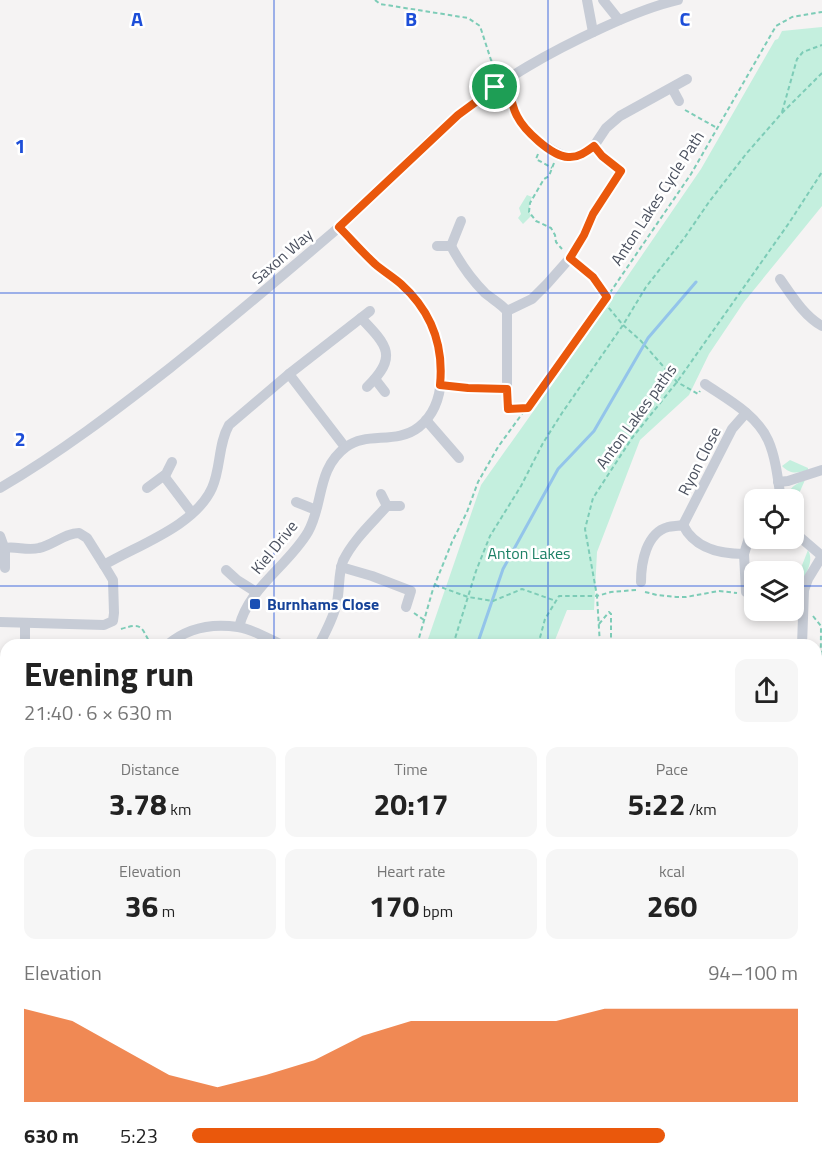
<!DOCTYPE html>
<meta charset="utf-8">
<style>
:root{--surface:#fff;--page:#f6f6f6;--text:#222;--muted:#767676;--accent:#ea580c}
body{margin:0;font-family:"Titillium Web",sans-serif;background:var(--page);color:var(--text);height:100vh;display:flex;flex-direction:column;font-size:22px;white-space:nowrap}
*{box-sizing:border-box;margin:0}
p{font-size:20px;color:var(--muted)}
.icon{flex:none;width:33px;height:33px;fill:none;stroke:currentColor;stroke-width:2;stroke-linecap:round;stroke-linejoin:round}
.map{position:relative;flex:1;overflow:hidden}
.drawer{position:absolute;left:0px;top:639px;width:822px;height:532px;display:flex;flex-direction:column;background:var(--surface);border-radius:18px 18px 0 0;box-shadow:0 3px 9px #0003}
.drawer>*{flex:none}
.controls{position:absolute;left:744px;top:489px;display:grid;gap:12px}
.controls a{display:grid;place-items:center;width:60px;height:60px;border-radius:12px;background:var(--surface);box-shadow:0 3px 9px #0003;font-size:30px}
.pin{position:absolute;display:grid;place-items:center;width:51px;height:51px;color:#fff;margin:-26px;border:3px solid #fff;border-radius:50%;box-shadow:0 2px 6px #0007}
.round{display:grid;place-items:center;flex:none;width:63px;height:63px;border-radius:12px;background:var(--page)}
.headline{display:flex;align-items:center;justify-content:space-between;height:102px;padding:0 24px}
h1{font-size:33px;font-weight:700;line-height:45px}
.figures{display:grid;grid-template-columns:repeat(3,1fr);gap:9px;height:102px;padding:6px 24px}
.figures div{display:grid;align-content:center;border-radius:12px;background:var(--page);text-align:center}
.figures b{font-size:30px;font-weight:700}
.figures small{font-size:16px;font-weight:400}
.figures p{font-size:16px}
.chart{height:168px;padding:12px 24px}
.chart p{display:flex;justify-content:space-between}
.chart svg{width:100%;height:108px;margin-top:6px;fill:var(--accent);opacity:.7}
ul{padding:0 24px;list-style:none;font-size:20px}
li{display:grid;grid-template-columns:96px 72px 1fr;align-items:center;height:45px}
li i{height:15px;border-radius:8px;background:var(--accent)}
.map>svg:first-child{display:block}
</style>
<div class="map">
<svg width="822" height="1171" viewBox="0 0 822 1171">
<rect width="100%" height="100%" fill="#f5f3f3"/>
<g fill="#c4efde">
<path d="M822,27V206L744,302L709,354L689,395L640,440L597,552L594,610H567L553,645H426L481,485L586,337L701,169L775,40L778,39L782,31Z"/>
<path d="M527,195L532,197C529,204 528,210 531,216L523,224L518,218L521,214L519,208Z"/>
<path d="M790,460L808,468V470C797,473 791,475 782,466Z"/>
<path d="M805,480L794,505V500H787C788,488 795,484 805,480Z"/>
<path d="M808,550C813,559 809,567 805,576L800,575L799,573Z"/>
<path d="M176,1166H391L390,1171H173Z"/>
</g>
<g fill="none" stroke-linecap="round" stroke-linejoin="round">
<g stroke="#93c4ea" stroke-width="3">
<path d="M477,645L503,569L558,469L594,431L648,338L696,282"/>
<path d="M317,1171L321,1166"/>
</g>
<g stroke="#7dccb7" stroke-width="2" stroke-dasharray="4.5 3" stroke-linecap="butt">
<path d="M375,0L380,4L468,18L480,26L491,60L500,70"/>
<path d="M510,91C514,110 519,125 535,138"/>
<path d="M685,110L717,128"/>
<path d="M782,112L797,59L803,52L822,45"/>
<path d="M538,154L536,159L552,168"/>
<path d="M554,163L549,176L544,179L530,203L529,212L536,221L551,228L555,235L556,242L562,249"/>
<path d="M577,264L593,277L607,297"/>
<path d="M604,302L623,325L641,341L677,382L698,394L700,391"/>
<path d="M507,398L508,409L527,408"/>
<path d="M435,585L468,597L493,601L522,589L556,601"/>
<path d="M636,590L611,592L597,596L585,529L593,498L632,438L677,382L789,223L822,172"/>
<path d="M645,592L657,595L676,597H686L719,591L737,593"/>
<path d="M414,613L424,620"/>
<path d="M813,616L821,626L820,773H822"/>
<path d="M599,624L609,612L611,614V640L651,644L793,645"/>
<path d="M121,629C143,622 141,627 151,645"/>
<path d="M417,645L433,589L452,542L467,512L478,482L498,447L607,297L691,174L776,26L792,17L822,12"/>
<path d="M453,645L476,571L490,536L521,486L543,443L562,413L623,325L646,287L685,237L709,202L746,154L781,114L822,73"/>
<path d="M538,645L545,619L559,596H597L600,645"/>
<path d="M6,767V776"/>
<path d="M816,993H822"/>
<path d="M16,1166L17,1171"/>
<path d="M167,1171L170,1166"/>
<path d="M224,1171L227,1166"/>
<path d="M359,1171L360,1166"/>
<path d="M423,1171L424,1166"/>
<path d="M491,1171V1166"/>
<path d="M529,1171V1166"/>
<path d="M563,1171L564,1166"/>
<path d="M646,1171L647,1166"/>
</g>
<g stroke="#c7ccd6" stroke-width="10">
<path d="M587,0L593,32"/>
<path d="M603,0L619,20"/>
<path d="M672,88L679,101"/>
<path d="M594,146L606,128L620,116L687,79"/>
<path d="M437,246H451C460,263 471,279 485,293C492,299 501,304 507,311V389L468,388L440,385"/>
<path d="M451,246L461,221"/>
<path d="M780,279C792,296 804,316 822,326"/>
<path d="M507,311L532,299L547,284L570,258L584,235L593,214L621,171L602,156L594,146C573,163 561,157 542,143"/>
<path d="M361,318C388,346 398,357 367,387"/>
<path d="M289,374L370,311"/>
<path d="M375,379L385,392"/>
<path d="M705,384C727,399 756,414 768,440C776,458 778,480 781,500"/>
<path d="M426,420L459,458"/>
<path d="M164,476L192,513"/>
<path d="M778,482L788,481L822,470"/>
<path d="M0,488C60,453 115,411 170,368C227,323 282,276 337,229C379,192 416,150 459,115C503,78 550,52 602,28C626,17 652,6 678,0"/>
<path d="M147,488L166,474L172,462"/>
<path d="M381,494L387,506"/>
<path d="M296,502L316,510"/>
<path d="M683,525L732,429L746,413"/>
<path d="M794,532L822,556L808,579L804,590L802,645"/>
<path d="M0,536L5,550V568"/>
<path d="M5,548C16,546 27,551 39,548C53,545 65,533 79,533L87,538L104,565"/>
<path d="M341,567L372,576L411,591L406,607"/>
<path d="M226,570L237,580L256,592"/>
<path d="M641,582C641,563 646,533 668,527C672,526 678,526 683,525C695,549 720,554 744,554"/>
<path d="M746,592L744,554L753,525"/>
<path d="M0,622L104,625L113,621L114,613L113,580L104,565C138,545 195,526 212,488C221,468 218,444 229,425L289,374L345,447"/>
<path d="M239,627C249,587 288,566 308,532C324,504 316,469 346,447C367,431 396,445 419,427C434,415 440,397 441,379C444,343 428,309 402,285C393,277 383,271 374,263C362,251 350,239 339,227"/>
<path d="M25,645V623"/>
<path d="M167,645C187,628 212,623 238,627C253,629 269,639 282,645"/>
<path d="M319,645C326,631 334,617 337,602C340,588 338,574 343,561C353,540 372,523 387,506H400"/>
<path d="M0,724H6"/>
<path d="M0,803H6"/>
<path d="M816,884H822"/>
<path d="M0,902H6"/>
<path d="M0,956L6,955"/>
<path d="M816,1028H822"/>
<path d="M0,1106H6"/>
<path d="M440,1171V1166"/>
<path d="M578,1171V1166"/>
<path d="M693,1171V1166"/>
<path d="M719,1171V1166"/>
</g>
</g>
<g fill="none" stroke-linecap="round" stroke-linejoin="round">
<defs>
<path id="route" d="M507,79C510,91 511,105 517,116C524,130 551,156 568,157C578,158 586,152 594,146L602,156L621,171L593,214L584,235L570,258L593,277L607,297L528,408L508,409L507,389L468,388L440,385C444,345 431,311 401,284C393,277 383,271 375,264C362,252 351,239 339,227L458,115Z"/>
</defs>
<use href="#route" stroke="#fff" stroke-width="12"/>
<use href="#route" stroke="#ea580c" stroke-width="8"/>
</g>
<path fill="none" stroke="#1d4ed8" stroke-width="1.5" stroke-opacity="0.55" d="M274,0V645M548,0V645M0,293H822M0,586H754M794,586H822M0,878H6M816,878H822M274,1166V1171M548,1166V1171"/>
<rect fill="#1a4fb4" stroke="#fff" stroke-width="2" x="249" y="598" width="12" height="12" rx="3"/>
<g text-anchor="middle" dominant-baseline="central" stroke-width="5" stroke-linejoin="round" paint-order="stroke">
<g font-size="16" fill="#4b515f" stroke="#fff">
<text transform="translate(657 198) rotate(-57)">Anton Lakes Cycle Path</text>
<text transform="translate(282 256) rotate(-41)">Saxon Way</text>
<text transform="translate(636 416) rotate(-54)">Anton Lakes paths</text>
<text transform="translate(699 461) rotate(-63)">Ryon Close</text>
<text transform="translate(274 547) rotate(-51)">Kiel Drive</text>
</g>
<g font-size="16" fill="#1c8065" stroke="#fff">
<text x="529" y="553">Anton Lakes</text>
</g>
<g font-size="16" font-weight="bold" fill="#164399" stroke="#fff" text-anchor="start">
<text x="267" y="604">Burnhams Close</text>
</g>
</g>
<g font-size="20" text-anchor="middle" font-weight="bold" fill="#1d4ed8" stroke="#fff" stroke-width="5" stroke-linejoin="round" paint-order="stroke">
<text x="137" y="26">A</text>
<text x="411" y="26">B</text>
<text x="685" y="26">C</text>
<text x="20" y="153">1</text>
<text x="20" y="446">2</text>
</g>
</svg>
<div class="controls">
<a><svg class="icon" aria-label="locate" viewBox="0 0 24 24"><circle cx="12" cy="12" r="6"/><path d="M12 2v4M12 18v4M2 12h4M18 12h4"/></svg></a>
<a><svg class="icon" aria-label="layers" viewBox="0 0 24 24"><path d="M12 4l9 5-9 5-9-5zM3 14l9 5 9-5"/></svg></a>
</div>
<div class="pin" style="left:495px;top:87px;background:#1e9e55"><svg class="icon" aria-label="arrive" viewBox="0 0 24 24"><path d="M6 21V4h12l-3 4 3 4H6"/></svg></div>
<section class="drawer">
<div class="headline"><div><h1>Evening run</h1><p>21:40 · 6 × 630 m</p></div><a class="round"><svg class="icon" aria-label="share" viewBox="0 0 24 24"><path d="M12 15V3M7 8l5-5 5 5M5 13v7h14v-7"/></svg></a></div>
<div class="figures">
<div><p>Distance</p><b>3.78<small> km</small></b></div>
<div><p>Time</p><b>20:17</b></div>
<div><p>Pace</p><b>5:22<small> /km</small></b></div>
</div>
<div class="figures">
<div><p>Elevation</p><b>36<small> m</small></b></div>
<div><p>Heart rate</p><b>170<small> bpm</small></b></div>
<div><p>kcal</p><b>260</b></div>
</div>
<div class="chart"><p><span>Elevation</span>94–100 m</p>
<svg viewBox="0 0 160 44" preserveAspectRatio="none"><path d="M0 44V6L10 11L20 22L30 33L40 38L50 33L60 27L70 17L80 11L90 11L100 11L110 11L120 6L130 6L140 6L150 6L160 6V44z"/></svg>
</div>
<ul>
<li><b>630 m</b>5:23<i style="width:78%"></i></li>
</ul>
</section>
</div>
